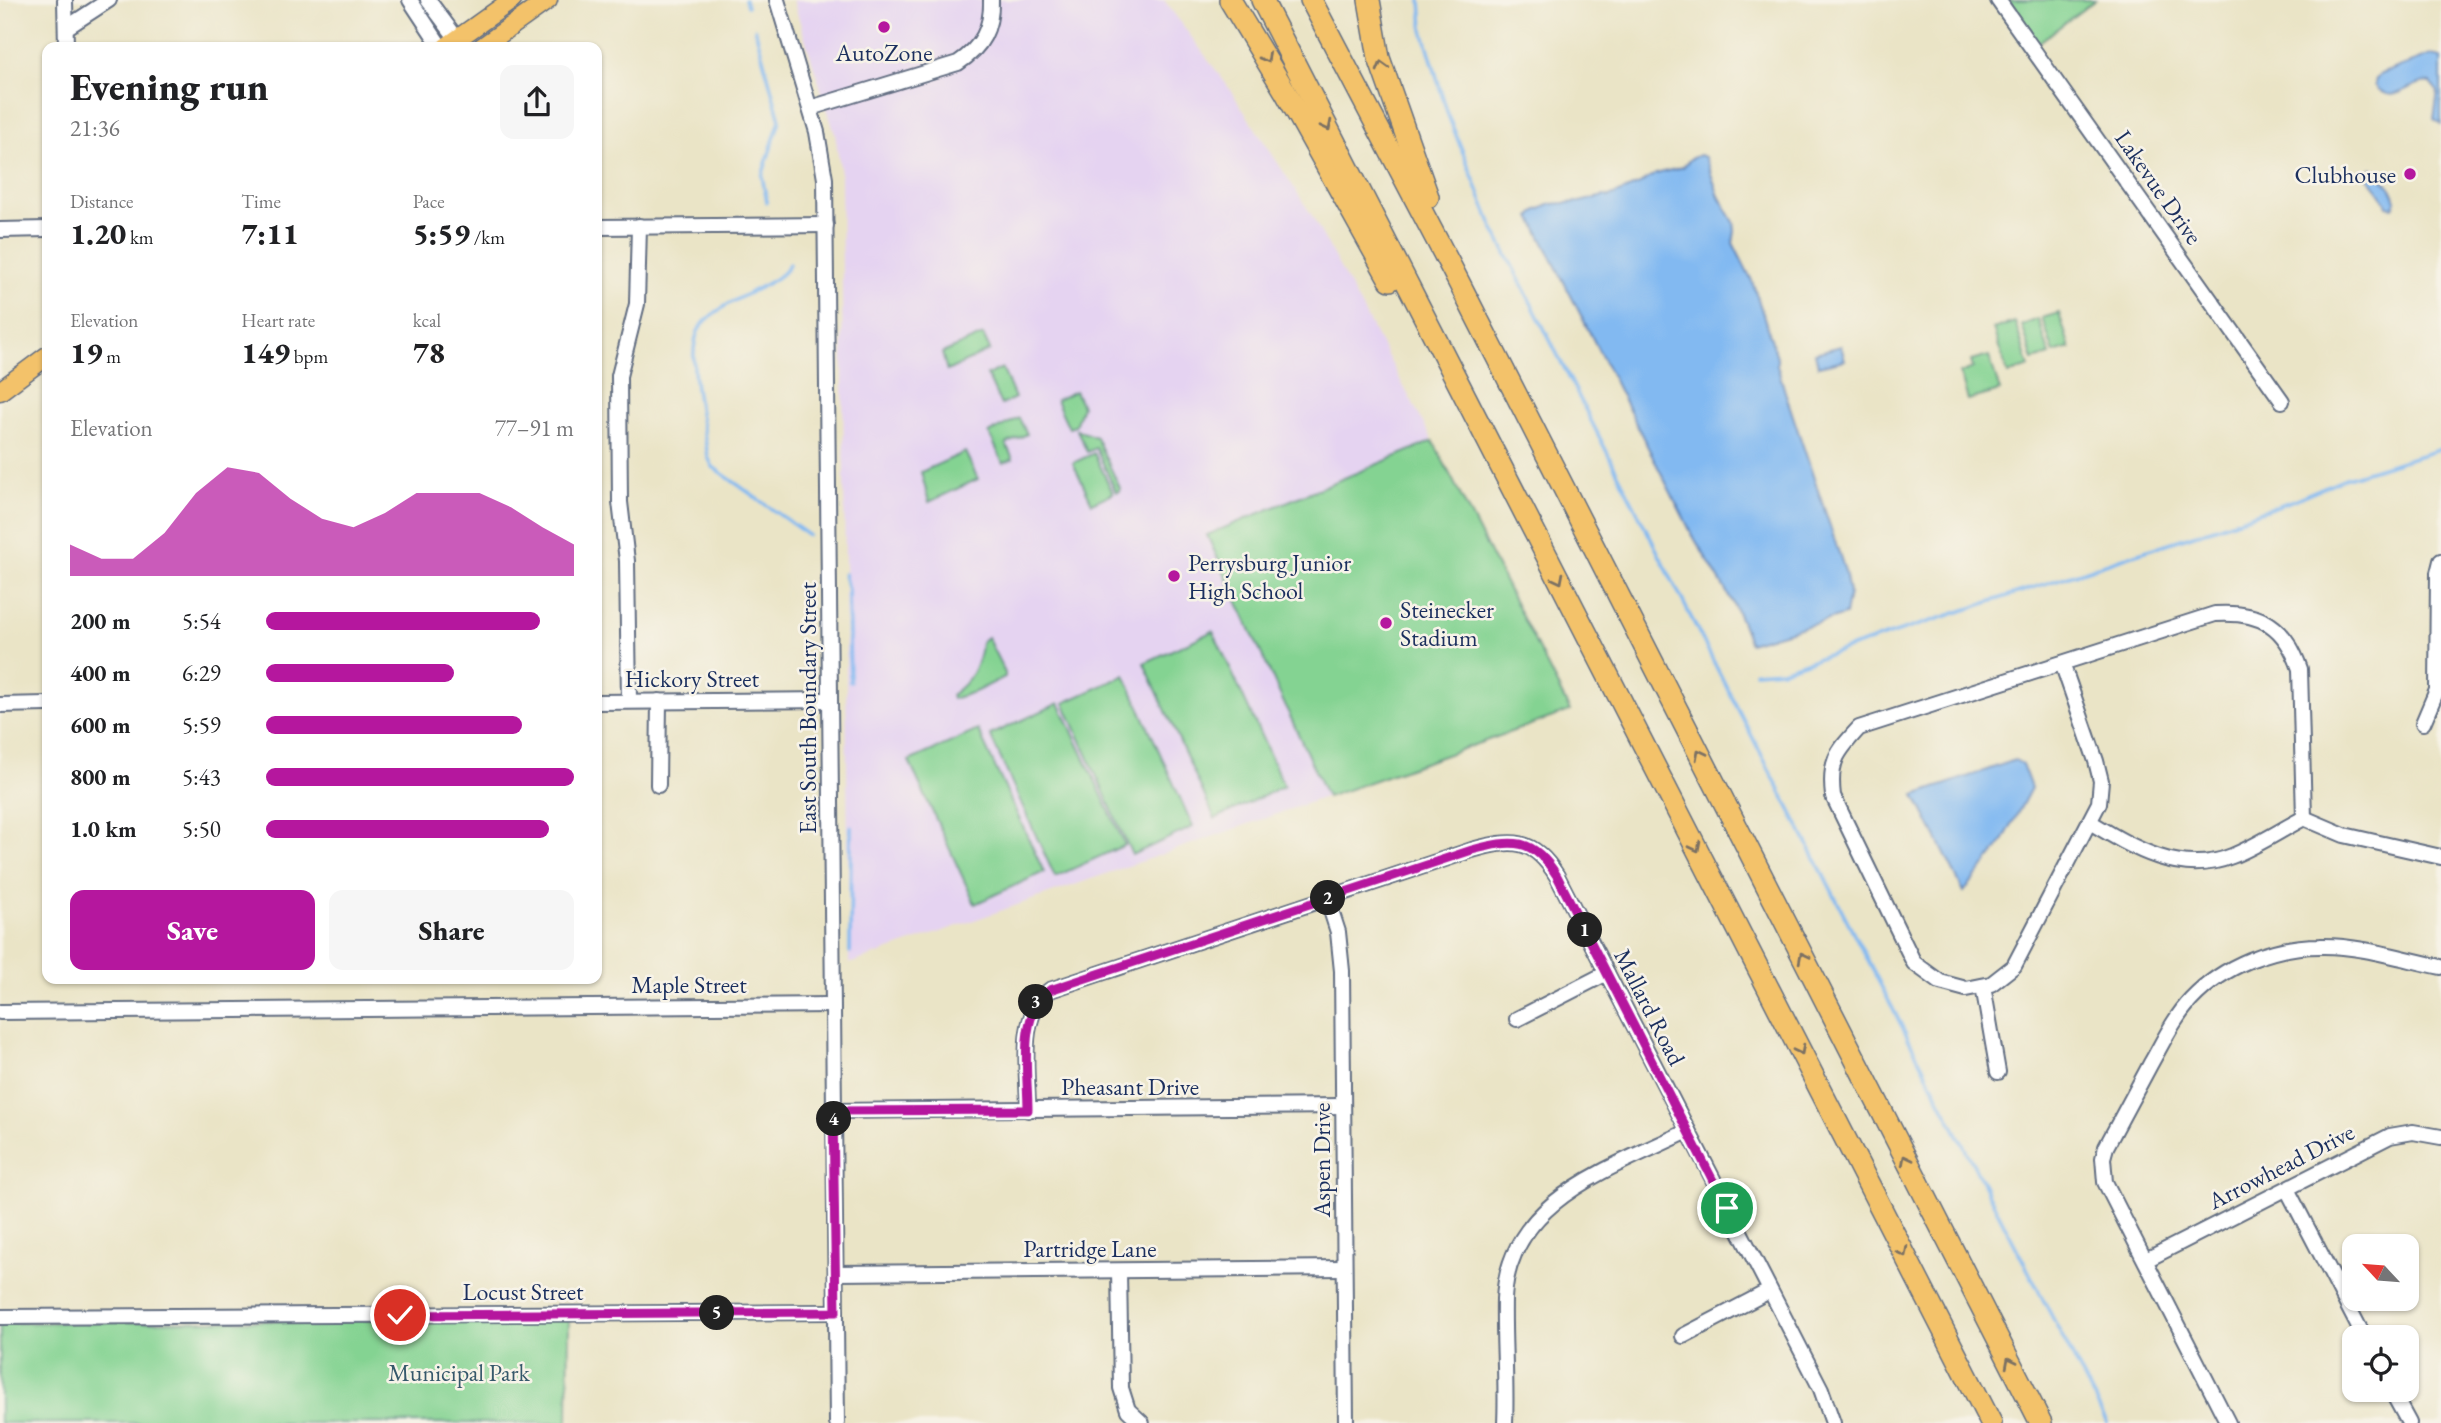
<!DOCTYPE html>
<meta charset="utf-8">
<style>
:root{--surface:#fff;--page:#f6f6f6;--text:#202124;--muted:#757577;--accent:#b5179e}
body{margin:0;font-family:"EB Garamond",serif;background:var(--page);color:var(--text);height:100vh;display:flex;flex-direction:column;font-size:26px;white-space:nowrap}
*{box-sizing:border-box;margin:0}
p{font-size:23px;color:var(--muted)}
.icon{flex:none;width:38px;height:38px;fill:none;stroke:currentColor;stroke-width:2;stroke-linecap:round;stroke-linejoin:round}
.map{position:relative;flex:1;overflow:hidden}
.drawer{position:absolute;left:42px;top:42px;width:560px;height:942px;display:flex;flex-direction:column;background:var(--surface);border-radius:14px;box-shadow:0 2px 5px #0004}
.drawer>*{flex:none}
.needle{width:46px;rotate:296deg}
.fabs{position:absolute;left:2342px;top:1234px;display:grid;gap:14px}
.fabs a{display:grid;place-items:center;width:77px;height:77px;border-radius:14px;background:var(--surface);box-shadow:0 2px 5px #0004;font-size:35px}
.pin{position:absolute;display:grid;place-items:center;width:60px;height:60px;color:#fff;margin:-30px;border:4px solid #fff;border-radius:50%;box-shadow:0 2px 7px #0007}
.km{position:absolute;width:35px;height:35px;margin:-18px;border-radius:50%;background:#222;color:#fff;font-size:19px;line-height:35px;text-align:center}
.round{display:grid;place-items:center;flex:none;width:74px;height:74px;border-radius:14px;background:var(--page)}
.head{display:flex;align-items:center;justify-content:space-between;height:119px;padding:0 28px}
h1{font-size:38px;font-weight:800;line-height:52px}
.figures{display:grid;grid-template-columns:repeat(3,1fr);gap:10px;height:119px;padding:7px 28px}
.figures div{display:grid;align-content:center}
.figures b{font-size:30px;font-weight:800}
.figures small{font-size:19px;font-weight:400}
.figures p{font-size:19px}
.chart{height:196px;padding:14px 28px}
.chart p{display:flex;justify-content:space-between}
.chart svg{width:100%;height:126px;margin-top:7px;fill:var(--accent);opacity:.7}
.action{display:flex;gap:14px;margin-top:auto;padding:14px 28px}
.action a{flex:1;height:80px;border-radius:14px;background:var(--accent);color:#fff;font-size:28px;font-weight:800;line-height:80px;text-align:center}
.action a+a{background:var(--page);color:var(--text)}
ul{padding:0 28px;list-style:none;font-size:23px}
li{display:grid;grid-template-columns:112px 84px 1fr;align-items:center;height:52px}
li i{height:18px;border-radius:9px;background:var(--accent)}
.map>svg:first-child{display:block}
</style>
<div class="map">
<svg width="2441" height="1423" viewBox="0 0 2441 1423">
<rect width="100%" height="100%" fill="#f7f3e8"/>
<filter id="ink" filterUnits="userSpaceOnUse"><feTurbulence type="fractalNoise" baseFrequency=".0143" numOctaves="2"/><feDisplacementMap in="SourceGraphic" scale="14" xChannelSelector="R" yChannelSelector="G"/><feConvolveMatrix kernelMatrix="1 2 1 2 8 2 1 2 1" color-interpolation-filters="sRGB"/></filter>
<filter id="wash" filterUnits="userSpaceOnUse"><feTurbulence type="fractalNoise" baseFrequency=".00686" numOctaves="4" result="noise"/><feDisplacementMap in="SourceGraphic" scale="28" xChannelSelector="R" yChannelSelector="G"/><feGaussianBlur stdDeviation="1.57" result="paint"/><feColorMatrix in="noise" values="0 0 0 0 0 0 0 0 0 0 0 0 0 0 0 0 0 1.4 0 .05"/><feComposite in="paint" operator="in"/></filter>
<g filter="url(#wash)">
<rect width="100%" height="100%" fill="#eae4c6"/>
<path fill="#e5d3f1" d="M793,0H1164L1227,85L1311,214L1433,441L1570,711L849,964L841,174L835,134Z"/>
<g fill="#84d392" stroke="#508178" stroke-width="2">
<path d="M2008,0H2095L2038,43Z"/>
<path d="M2059,313L2070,348L2054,353L2042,318Z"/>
<path d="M2038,319L2050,355L2033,360L2022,325Z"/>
<path d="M2015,322L2029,367L2008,374L1993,329Z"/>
<path d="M983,335L990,350L947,371L942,353Z"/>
<path d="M1989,356L2000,391L1968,400L1960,373L1973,368L1971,361Z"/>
<path d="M1002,368L1015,398L1001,405L987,375Z"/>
<path d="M1075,391L1082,406L1075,426L1069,428L1056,400Z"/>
<path d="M1019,418L1027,434L1006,444L1013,459L1003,463L989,433Z"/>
<path d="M1077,430L1096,437L1120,488L1119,491L1116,492L1096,448L1087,452Z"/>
<path d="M1433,441L1570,711L1327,797L1207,535Z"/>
<path d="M965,452L978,479L929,502L921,472Z"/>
<path d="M1094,453L1113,493L1092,503L1073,463Z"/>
<path d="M1213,631L1284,786L1215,819L1144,663Z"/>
<path d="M987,637L1005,673V677L977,691L952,699L951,695C970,682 980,665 981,642Z"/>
<path d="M1125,675L1193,827L1132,855L1064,703Z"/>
<path d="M1059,703L1125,845L1055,877L990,735Z"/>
<path d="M978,730L1044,872L975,904L909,761Z"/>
<path d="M569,1318L568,1423H0V1323Z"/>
</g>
<g fill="#82b9f1" stroke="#4e74a8" stroke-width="2">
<path d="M2431,55L2441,57V124L2434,119L2438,92L2431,83C2412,78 2394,110 2375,85L2376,78L2381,74Z"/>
<path d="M1699,155L1705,157L1719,196L1734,222L1735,231L1733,243L1752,281L1777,357V365L1786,395L1845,571L1849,593L1845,615L1749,643C1738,604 1713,571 1693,536L1531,217L1536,211L1551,204L1580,202L1604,196L1609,197L1638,185L1656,174L1683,167L1690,159Z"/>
<path d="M2371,168L2378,170C2382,182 2392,183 2396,201L2393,207L2387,206C2384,197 2374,184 2367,177Z"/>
<path d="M1841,346L1845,360L1818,366L1815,353Z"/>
<path d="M2015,760L2022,764L2031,788L2002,843L1964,892L1915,795Z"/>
</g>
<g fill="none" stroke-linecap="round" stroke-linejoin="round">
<g stroke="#82b9f1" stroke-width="3.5">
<path d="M745,0L747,6"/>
<path d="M1421,0L1423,30L1448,115L1493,228L1726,686L2107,1423"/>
<path d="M755,29L780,120L762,176L767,202"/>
<path d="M789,264C783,278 764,285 751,292C734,301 715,310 702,325C682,349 704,426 708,457L713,467L808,535"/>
<path d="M844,574L848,590L850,682"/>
<path d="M1755,672L1782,670L2206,531L2291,501L2343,479L2441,449"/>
<path d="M850,952L851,827"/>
</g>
</g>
</g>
<g filter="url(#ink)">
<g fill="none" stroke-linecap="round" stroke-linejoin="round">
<defs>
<g id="minor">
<path d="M65,0L66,47"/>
<path d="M410,0L441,47"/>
<path d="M428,0L463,47"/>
<path d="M777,0L817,132L825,179L837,1423"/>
<path d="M1998,0L2282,401"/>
<path d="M66,28L109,0"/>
<path d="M810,108L958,63C982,47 992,28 991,0"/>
<path d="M597,227L826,225"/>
<path d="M0,230L47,229"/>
<path d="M2062,663L2096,761L2101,781L2099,803L2014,966L1991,984L1966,989L1940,982L1914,963L1833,796C1829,762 1836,753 1859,728L2215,614C2262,611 2285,626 2300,669L2304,818"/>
<path d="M629,701L627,561L620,502L619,376L637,304L639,226"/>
<path d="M597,702L830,700"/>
<path d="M0,705L47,704"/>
<path d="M2423,723L2437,690L2438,573L2441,561"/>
<path d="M658,785L659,701"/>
<path d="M2304,818L2344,835L2441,857"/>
<path d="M2090,822C2133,848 2181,877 2232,856C2257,846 2281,830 2304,818"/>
<path d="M1327,898L1338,932L1342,971L1346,1423"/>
<path d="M1983,986L1998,1072"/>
<path d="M0,1012L832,1005"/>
<path d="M1517,1019L1607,973"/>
<path d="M1028,1110C1028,1071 1017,1015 1050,990L1472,850C1513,839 1533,837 1557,876L1821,1389L1833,1423"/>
<path d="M833,1111L1343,1106"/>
<path d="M2287,1189L2364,1337"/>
<path d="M2146,1260L2390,1136L2413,1132L2441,1137"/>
<path d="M1119,1271L1121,1388L1128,1410L1142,1423"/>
<path d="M836,1273L1344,1268"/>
<path d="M0,1317L836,1312"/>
<path d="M1683,1336L1769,1291"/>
<path d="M2391,1390L2409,1423"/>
<path d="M1505,1423C1507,1382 1503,1340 1504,1299C1508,1199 1613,1168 1688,1131"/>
<path d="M2228,1423L2105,1182L2103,1158L2106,1147C2121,1119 2136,1091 2151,1063C2163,1042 2174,1018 2191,1000C2224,965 2273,946 2320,946C2358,945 2403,959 2441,967"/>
</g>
<g id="major">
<path d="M446,47L512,0"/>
<path d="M482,47L548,0"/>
<path d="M0,391L47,356"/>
</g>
<g id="highway">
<path d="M1230,0L1285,91L1390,280"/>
<path d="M1262,0L1991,1423"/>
<path d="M1311,0L1452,269L2041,1423"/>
<path d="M1369,0L1379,58L1428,197"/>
</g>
</defs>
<use href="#minor" stroke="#636e82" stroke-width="18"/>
<use href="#major" stroke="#636e82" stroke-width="21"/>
<use href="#highway" stroke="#636e82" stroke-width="24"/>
<use href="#minor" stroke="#fff" stroke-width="14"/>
<use href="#major" stroke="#f3c26a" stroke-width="18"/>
<use href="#highway" stroke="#f3c26a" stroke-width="21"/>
</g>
<defs><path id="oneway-chevron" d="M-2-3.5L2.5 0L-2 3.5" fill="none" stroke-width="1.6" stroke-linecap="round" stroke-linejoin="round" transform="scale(1.75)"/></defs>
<g stroke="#7c7163">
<use href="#oneway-chevron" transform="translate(1266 58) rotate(60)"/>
<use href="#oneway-chevron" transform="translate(1382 66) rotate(-106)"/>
<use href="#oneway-chevron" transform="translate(1327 126) rotate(63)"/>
<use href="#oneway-chevron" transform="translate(1559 579) rotate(63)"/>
<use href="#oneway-chevron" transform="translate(1700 754) rotate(-117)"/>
<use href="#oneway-chevron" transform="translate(1696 847) rotate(63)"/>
<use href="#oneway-chevron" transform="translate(1803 957) rotate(-117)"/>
<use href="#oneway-chevron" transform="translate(1800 1050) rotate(63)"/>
<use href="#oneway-chevron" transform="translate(1906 1160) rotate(-117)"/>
<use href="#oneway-chevron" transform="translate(1903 1252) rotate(63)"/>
<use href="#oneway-chevron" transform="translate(2010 1362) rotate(-117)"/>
</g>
</g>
<g fill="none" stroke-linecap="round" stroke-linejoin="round" filter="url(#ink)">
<defs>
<path id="route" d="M400,1315L836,1312L833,1111L1028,1110C1028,1072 1017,1014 1050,990L1472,850C1513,839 1533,837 1557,876L1727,1208"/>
</defs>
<use href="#route" stroke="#fff" stroke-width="14"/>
<use href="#route" stroke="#b5179e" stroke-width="9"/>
</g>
<g fill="#b5179e" stroke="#f7f3e8" stroke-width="2.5">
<circle cx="884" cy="27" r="7"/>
<circle cx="2410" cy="174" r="7"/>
<circle cx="1174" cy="576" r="7"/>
<circle cx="1386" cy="623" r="7"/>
</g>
<g text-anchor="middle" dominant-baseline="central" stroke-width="5" stroke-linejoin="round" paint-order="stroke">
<g font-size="24" fill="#1b2f5e" stroke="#f7f3e8" text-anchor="start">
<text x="884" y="52" text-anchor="middle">AutoZone</text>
<text x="2396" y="174" text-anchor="end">Clubhouse</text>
<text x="1188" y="562">Perrysburg Junior<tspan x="1188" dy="28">High School</tspan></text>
<text x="1400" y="609">Steinecker<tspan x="1400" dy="28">Stadium</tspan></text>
</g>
<g font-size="24" fill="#1b2f5e" stroke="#f7f3e8">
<text transform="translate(2159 187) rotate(55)">Lakevue Drive</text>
<text x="692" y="678">Hickory Street</text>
<text transform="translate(807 708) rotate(-90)">East South Boundary Street</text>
<text x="689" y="984">Maple Street</text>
<text transform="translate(1650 1007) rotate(63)">Mallard Road</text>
<text x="1130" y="1086">Pheasant Drive</text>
<text transform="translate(1321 1160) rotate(-90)">Aspen Drive</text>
<text transform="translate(2281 1166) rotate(-27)">Arrowhead Drive</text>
<text x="1090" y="1248">Partridge Lane</text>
<text x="523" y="1291">Locust Street</text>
</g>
<g font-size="24" fill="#35586b" stroke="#f7f3e8">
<text x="459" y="1372">Municipal Park</text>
</g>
</g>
</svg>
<div class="fabs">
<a><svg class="needle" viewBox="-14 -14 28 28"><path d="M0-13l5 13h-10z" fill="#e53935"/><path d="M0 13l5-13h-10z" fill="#757577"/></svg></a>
<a><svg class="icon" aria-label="locate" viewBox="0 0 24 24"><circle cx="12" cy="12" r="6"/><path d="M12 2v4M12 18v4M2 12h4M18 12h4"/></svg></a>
</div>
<div class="pin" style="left:1727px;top:1208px;background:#1e9e55"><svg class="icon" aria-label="arrive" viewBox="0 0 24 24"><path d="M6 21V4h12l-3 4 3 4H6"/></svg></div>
<div class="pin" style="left:400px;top:1315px;background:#d93025"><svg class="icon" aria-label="check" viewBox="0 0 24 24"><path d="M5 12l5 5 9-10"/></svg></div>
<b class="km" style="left:1585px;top:930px">1</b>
<b class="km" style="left:1328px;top:898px">2</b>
<b class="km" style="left:1036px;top:1002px">3</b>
<b class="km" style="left:834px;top:1119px">4</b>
<b class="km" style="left:717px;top:1313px">5</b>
<section class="drawer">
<div class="head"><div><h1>Evening run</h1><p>21:36</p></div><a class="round"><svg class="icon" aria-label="share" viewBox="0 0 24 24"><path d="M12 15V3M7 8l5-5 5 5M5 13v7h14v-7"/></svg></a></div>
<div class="figures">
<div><p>Distance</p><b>1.20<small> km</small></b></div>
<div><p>Time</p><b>7:11</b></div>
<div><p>Pace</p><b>5:59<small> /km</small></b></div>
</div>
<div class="figures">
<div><p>Elevation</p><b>19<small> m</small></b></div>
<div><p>Heart rate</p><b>149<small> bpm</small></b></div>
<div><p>kcal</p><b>78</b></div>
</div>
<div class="chart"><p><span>Elevation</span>77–91 m</p>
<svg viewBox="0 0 160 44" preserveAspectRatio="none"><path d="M0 44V33L10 38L20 38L30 29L40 15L50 6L60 8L70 17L80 24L90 27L100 22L110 15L120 15L130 15L140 20L150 27L160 33V44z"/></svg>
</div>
<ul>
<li><b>200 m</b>5:54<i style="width:89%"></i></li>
<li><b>400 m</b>6:29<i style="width:61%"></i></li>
<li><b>600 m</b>5:59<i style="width:83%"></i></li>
<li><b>800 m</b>5:43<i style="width:100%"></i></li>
<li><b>1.0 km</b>5:50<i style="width:92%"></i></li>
</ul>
<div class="action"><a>Save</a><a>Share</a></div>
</section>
</div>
